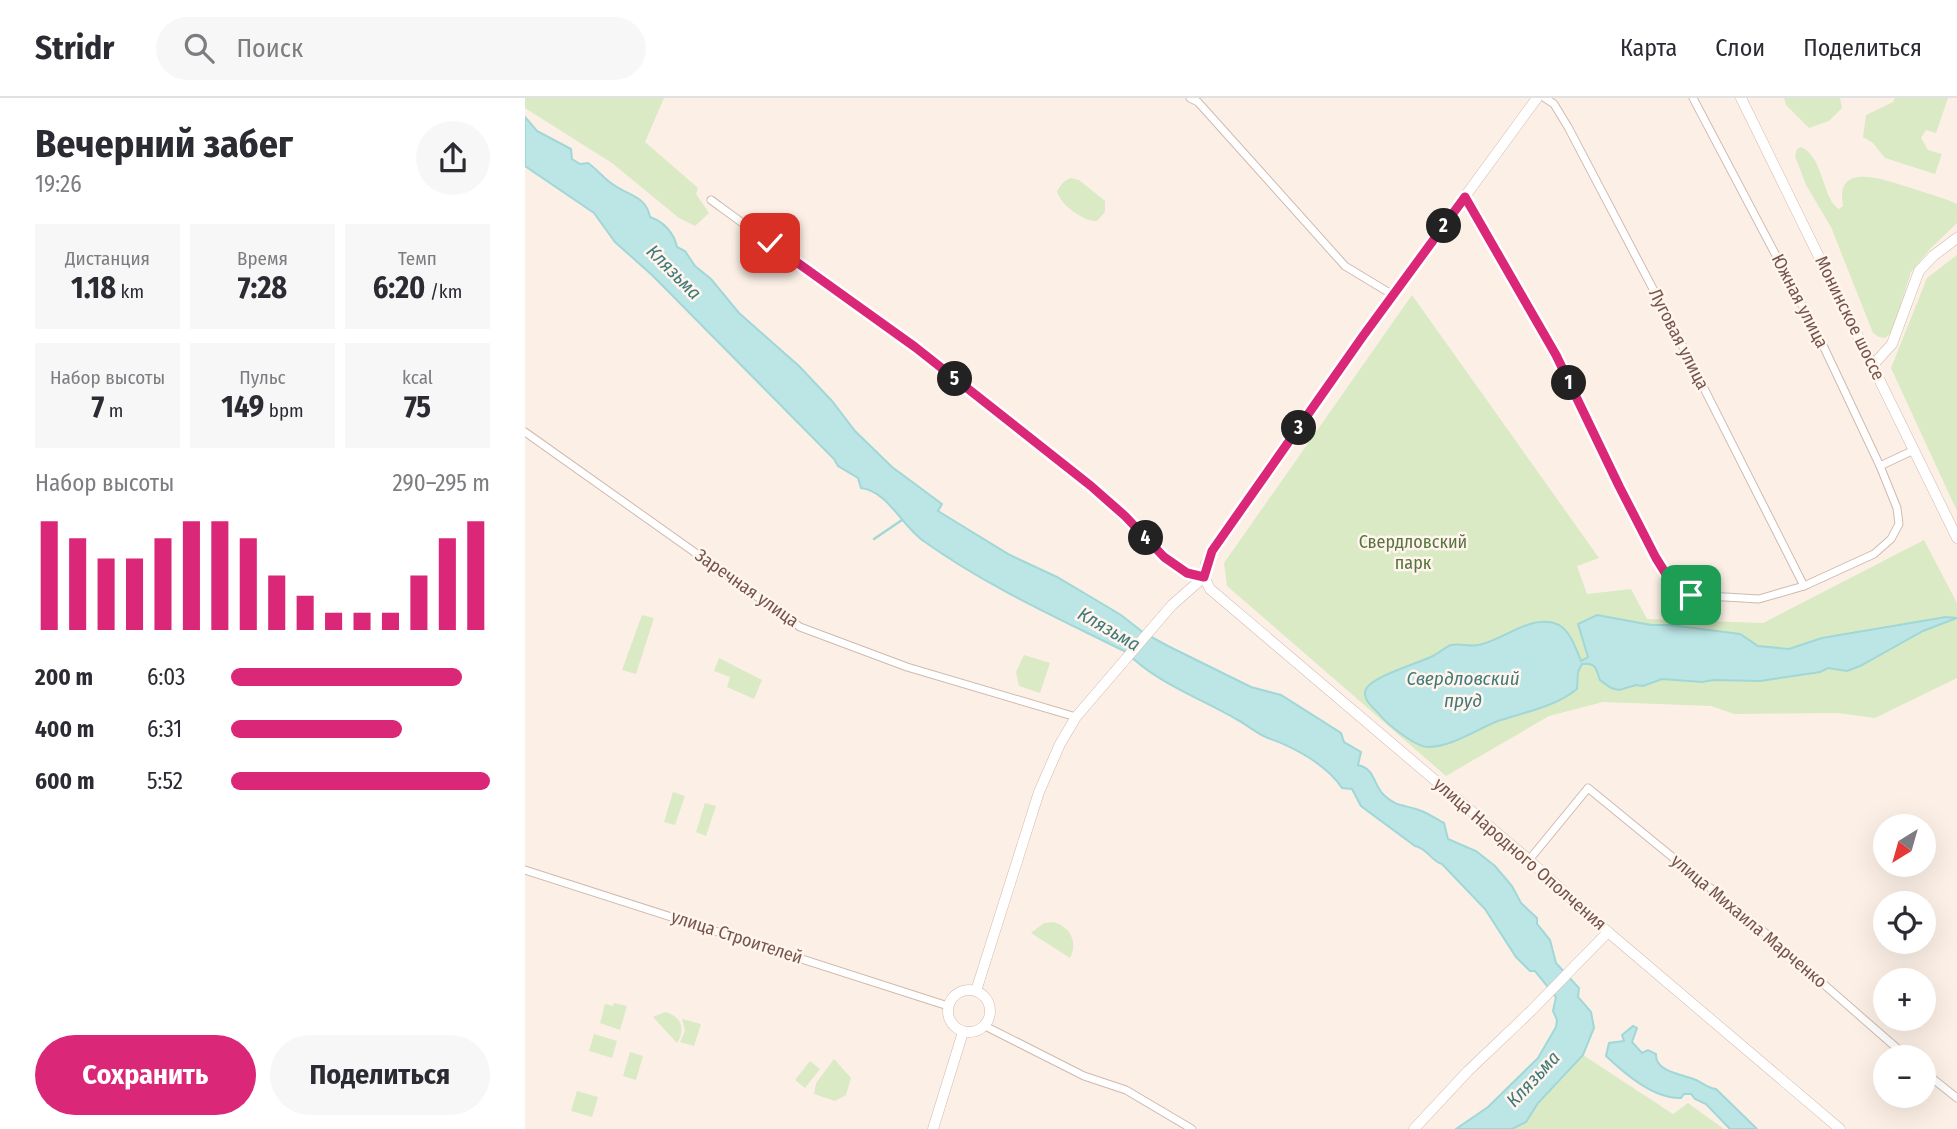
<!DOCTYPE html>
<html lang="ru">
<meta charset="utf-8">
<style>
:root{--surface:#fff;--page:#f7f7f7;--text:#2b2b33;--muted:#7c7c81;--line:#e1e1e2;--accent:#db2777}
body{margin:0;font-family:"Fira Sans Condensed",sans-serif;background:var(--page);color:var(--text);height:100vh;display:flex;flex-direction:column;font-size:26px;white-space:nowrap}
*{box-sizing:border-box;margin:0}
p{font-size:23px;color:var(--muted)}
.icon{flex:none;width:38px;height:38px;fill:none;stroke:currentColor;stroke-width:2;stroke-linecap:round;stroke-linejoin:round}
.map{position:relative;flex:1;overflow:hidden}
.sheet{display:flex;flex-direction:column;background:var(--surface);width:525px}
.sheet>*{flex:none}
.needle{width:46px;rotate:217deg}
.fabs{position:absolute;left:1348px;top:716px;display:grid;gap:14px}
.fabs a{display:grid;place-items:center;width:63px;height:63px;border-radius:50%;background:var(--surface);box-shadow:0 7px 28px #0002;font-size:35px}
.pin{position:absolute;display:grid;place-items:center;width:60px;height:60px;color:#fff;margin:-30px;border-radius:14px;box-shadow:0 4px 10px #0006}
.km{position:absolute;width:35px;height:35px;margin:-18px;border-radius:50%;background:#222;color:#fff;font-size:19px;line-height:35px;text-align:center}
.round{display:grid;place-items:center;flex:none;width:74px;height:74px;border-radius:37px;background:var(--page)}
.head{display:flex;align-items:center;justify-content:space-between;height:119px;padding:0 35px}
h1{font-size:38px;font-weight:700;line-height:52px}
.figures{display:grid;grid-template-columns:repeat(3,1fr);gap:10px;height:119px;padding:7px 35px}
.figures div{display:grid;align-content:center;border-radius:0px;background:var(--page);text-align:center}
.figures b{font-size:30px;font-weight:700}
.figures small{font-size:19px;font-weight:400}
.figures p{font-size:19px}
.chart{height:196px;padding:14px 35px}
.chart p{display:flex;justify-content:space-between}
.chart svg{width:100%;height:126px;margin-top:7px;stroke:var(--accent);stroke-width:6}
.button{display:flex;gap:14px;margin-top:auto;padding:14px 35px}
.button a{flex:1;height:80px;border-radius:42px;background:var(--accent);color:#fff;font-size:28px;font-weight:700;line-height:80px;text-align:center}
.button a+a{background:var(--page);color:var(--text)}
ul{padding:0 35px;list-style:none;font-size:23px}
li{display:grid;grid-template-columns:112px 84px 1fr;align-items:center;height:52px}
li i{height:18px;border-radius:9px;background:var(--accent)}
header{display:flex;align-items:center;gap:42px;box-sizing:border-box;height:98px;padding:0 35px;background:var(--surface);border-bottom:2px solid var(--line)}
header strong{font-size:33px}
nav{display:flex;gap:38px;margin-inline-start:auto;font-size:24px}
.search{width:490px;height:63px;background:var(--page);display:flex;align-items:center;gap:18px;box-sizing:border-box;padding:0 24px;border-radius:38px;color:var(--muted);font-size:26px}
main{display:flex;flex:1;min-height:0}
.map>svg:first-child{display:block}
</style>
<header>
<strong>Stridr</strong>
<div class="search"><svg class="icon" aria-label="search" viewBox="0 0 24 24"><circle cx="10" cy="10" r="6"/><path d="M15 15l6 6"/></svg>Поиск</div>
<nav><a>Карта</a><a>Слои</a><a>Поделиться</a></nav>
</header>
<main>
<section class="sheet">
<div class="head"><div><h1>Вечерний забег</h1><p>19:26</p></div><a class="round"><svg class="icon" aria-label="share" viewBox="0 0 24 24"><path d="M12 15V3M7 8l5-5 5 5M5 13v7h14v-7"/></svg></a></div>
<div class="figures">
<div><p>Дистанция</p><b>1.18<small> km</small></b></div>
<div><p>Время</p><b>7:28</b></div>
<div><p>Темп</p><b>6:20<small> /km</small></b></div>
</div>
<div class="figures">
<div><p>Набор высоты</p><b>7<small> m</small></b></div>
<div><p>Пульс</p><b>149<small> bpm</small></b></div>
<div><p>kcal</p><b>75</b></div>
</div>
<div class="chart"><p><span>Набор высоты</span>290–295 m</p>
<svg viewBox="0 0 160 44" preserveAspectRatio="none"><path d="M5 44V6M15 44V12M25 44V19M35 44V19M45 44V12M55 44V6M65 44V6M75 44V12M85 44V25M95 44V32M105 44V38M115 44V38M125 44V38M135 44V25M145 44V12M155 44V6"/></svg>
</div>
<ul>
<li><b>200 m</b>6:03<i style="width:89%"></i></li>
<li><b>400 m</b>6:31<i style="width:66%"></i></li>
<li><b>600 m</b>5:52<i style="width:100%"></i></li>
</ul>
<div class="button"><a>Сохранить</a><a>Поделиться</a></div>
</section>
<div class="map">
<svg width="1432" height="1031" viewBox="0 0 1432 1031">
<rect width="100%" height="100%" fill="#fcf0e6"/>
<g fill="#d9eac5">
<path d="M0,0H139L120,44L173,90L171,96L184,115L170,128L154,120L87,65L0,10Z"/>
<path d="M1259,0H1315L1317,10L1304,23L1284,30L1261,7Z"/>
<path d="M1370,0H1423L1411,35L1401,32L1396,40L1403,52L1417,56L1410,76L1360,60L1348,45L1338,39L1341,17L1368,4Z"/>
<path d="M1276,49C1299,59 1297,101 1314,111L1318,108C1309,61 1362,83 1386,90C1401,95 1417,99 1432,106V125L1405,151L1386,174L1367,234L1360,240L1354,239L1348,235L1306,129L1281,87L1270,58L1272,51Z"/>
<path d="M546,80L554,82L580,103V114L572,123C559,124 535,107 532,93C536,87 539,82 546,80Z"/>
<path d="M1432,157V413L1366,270L1402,180Z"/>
<path d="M887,197L1074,460L1052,468L1062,496L1106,491L1122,521L1238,525L1399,442L1432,505V580L1350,620L1313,615L1209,616L1186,608L1078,604L1024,618L921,678L702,488L699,465Z"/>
<path d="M117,517L129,520L111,576L97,572Z"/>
<path d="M499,557L525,565L515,595L494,588L491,574Z"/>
<path d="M194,560L237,582L229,601L202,589L205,579L189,573Z"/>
<path d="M148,694L160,698L150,727L139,724Z"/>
<path d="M180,705L191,708L181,738L171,734Z"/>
<path d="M529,824C546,830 553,844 545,860L506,835L519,825Z"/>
<path d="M89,905L102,908L95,932L75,925L80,906L88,908Z"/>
<path d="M140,914C156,918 161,931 152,945L128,919Z"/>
<path d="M157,921L176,926L169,948L155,944L160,933Z"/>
<path d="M69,936L92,943L87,960L64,953Z"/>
<path d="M105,954L118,958L111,982L98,978Z"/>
<path d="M1058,957L1148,1016L1163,1005L1199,1031H987L1001,1024L1013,1005Z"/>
<path d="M309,961L326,980L321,997L310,1003L289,996L291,985Z"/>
<path d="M285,963L295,971L280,990L270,982Z"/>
<path d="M52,993L73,999L67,1019L46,1013Z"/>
</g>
<g fill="#bbe6e5" stroke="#a1d7d7" stroke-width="2">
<path d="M0,19L12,33L46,51L47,61L55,66L63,65C72,71 80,82 89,87C104,98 121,98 125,119C138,123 149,135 152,149L160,153L170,168L186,181L214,215L274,268L307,303L330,333L367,369L417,406L413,413L485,457L532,479L596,517L619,535L643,548L726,589L756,597L816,635L819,644L836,654L833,667C851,671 848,688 860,698C871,709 881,707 894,712C903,715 911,721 919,725L923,741L951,753L970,768L987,788L996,805L1012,820V826L1025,842L1031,865L1054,890L1053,899L1066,914L1069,930L1058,957L1013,1005L1001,1024L987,1031H931L963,1009L1013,960L1031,929L1032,922L1028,913L1031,899L1010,873H1005L991,859L960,811L917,766C907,764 902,750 890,748L836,708L827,691L817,690C802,667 769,649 743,640C732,636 721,626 711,621C673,599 633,586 601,554C533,520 463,489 400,444C378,430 363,393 336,390L333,380L313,368L309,361L128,178L90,144L69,115L0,68Z"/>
<path d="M1072,517L1126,527H1145L1215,536L1233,548L1264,551L1297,540L1421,519L1432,520L1398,533L1335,568L1322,573L1303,570L1295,574L1235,583L1189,582L1177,584L1137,581L1118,588L1111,587L1094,592L1086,590L1075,582C1071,572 1072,564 1057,566L1053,574L1052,591C1030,609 1000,614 973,623C952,631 927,649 903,649C891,649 863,627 855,617C849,610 836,601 841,591C848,578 894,565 908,558C914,555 920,549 926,547C935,545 944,549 953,547C978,543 1007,514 1034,527C1046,534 1051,551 1056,563L1063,559L1053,526Z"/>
<path d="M1108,928L1112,930L1107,944L1117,955L1123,952L1131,956C1130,974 1157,976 1171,982C1178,985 1182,990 1191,991L1232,1031H1205L1181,1006L1170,1001L1166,996H1159L1156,1000C1129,1001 1100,976 1081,958L1084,945L1099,943L1097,937Z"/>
</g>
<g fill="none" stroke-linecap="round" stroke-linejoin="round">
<path stroke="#a1d7d7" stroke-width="2.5" d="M349,441L377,422"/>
<defs>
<g id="street">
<path d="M665,0L673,4L820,168L868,197"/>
<path d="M1020,0L1029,6L1043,29L1148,229L1279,488"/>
<path d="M940,99L1031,257L1094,388L1131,460L1151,492L1166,497L1234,501L1279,488L1349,456L1366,441L1374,426L1372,410L1355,368L1295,241L1168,0"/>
<path d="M186,102C314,195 441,287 564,387C576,397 589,407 600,418C624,443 644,470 679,479"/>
<path d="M0,334L275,529L382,569L551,619"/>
<path d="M1355,368L1389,352"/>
<path d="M1004,762L1063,690L1239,834L1382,959"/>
<path d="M0,772L423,908"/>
<path d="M460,928L559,978L601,992L667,1031"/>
<path d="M1398,973L1432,1000"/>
</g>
<g id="secondary">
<path d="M1216,0L1432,440"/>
<path d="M1348,267L1367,246L1394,173L1408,158L1432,140"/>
<path d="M679,479L685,491L1004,762L1083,834L1315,1031"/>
<path d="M679,479L681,465L698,439L838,238L1012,0"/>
<circle cx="444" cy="913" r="21"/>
<path d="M451,893L514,694L535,646L551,619L647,507L679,479"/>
<path d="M408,1031L438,934"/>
<path d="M889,1031L943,973L1006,913L1083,834"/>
</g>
</defs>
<use href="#street" stroke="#d0b9af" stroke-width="9"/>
<use href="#secondary" stroke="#d3b8ad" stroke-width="11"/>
<use href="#street" stroke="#fff" stroke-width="7"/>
<use href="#secondary" stroke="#fff" stroke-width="10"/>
</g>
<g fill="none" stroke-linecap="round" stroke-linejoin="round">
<defs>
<path id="route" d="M245,145L390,249L566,388L600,418L639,459L662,475L679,479L687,453L838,238L940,99L1031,257L1094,388L1131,460L1151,492L1166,497"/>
</defs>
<use href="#route" stroke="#fff" stroke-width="14"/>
<use href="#route" stroke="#db2777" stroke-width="9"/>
</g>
<g text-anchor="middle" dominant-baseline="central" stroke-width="5" stroke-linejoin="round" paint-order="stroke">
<g font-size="18" fill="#75544b" stroke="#fff5ed">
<text transform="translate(1275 203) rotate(63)">Южная улица</text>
<text transform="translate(1325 220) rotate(64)">Монинское шоссе</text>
<text transform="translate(1154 241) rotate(63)">Луговая улица</text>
<text transform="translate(222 490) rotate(35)">Заречная улица</text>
<text transform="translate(995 756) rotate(41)">улица Народного Ополчения</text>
<text transform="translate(1224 823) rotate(40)">улица Михаила Марченко</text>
<text transform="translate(212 839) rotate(18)">улица Строителей</text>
</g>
<g font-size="18" fill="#587541" stroke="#fff5ed">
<text x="888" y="444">Свердловский<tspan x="888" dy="21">парк</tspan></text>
</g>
<g font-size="19" font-style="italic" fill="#3f797a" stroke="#fff5ed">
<text transform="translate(149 174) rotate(45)">Клязьма</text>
<text transform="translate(584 531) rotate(30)">Клязьма</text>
<text x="938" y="580">Свердловский<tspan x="938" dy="22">пруд</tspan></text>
<text transform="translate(1008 981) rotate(-47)">Клязьма</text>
</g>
</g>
</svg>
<div class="fabs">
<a><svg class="needle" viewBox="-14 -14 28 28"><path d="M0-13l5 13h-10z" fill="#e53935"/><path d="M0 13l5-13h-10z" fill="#7c7c81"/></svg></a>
<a><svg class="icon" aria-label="locate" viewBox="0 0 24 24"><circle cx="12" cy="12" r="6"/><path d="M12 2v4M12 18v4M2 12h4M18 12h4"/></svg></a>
<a>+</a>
<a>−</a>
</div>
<div class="pin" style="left:1166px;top:497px;background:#1e9e55"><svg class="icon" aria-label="arrive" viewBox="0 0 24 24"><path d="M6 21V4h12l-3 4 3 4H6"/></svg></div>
<div class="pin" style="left:245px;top:145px;background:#d93025"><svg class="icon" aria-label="check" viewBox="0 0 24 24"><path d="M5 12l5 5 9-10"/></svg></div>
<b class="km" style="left:1044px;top:285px">1</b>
<b class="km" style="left:919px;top:128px">2</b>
<b class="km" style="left:774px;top:330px">3</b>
<b class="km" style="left:621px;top:440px">4</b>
<b class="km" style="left:430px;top:281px">5</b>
</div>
</main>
